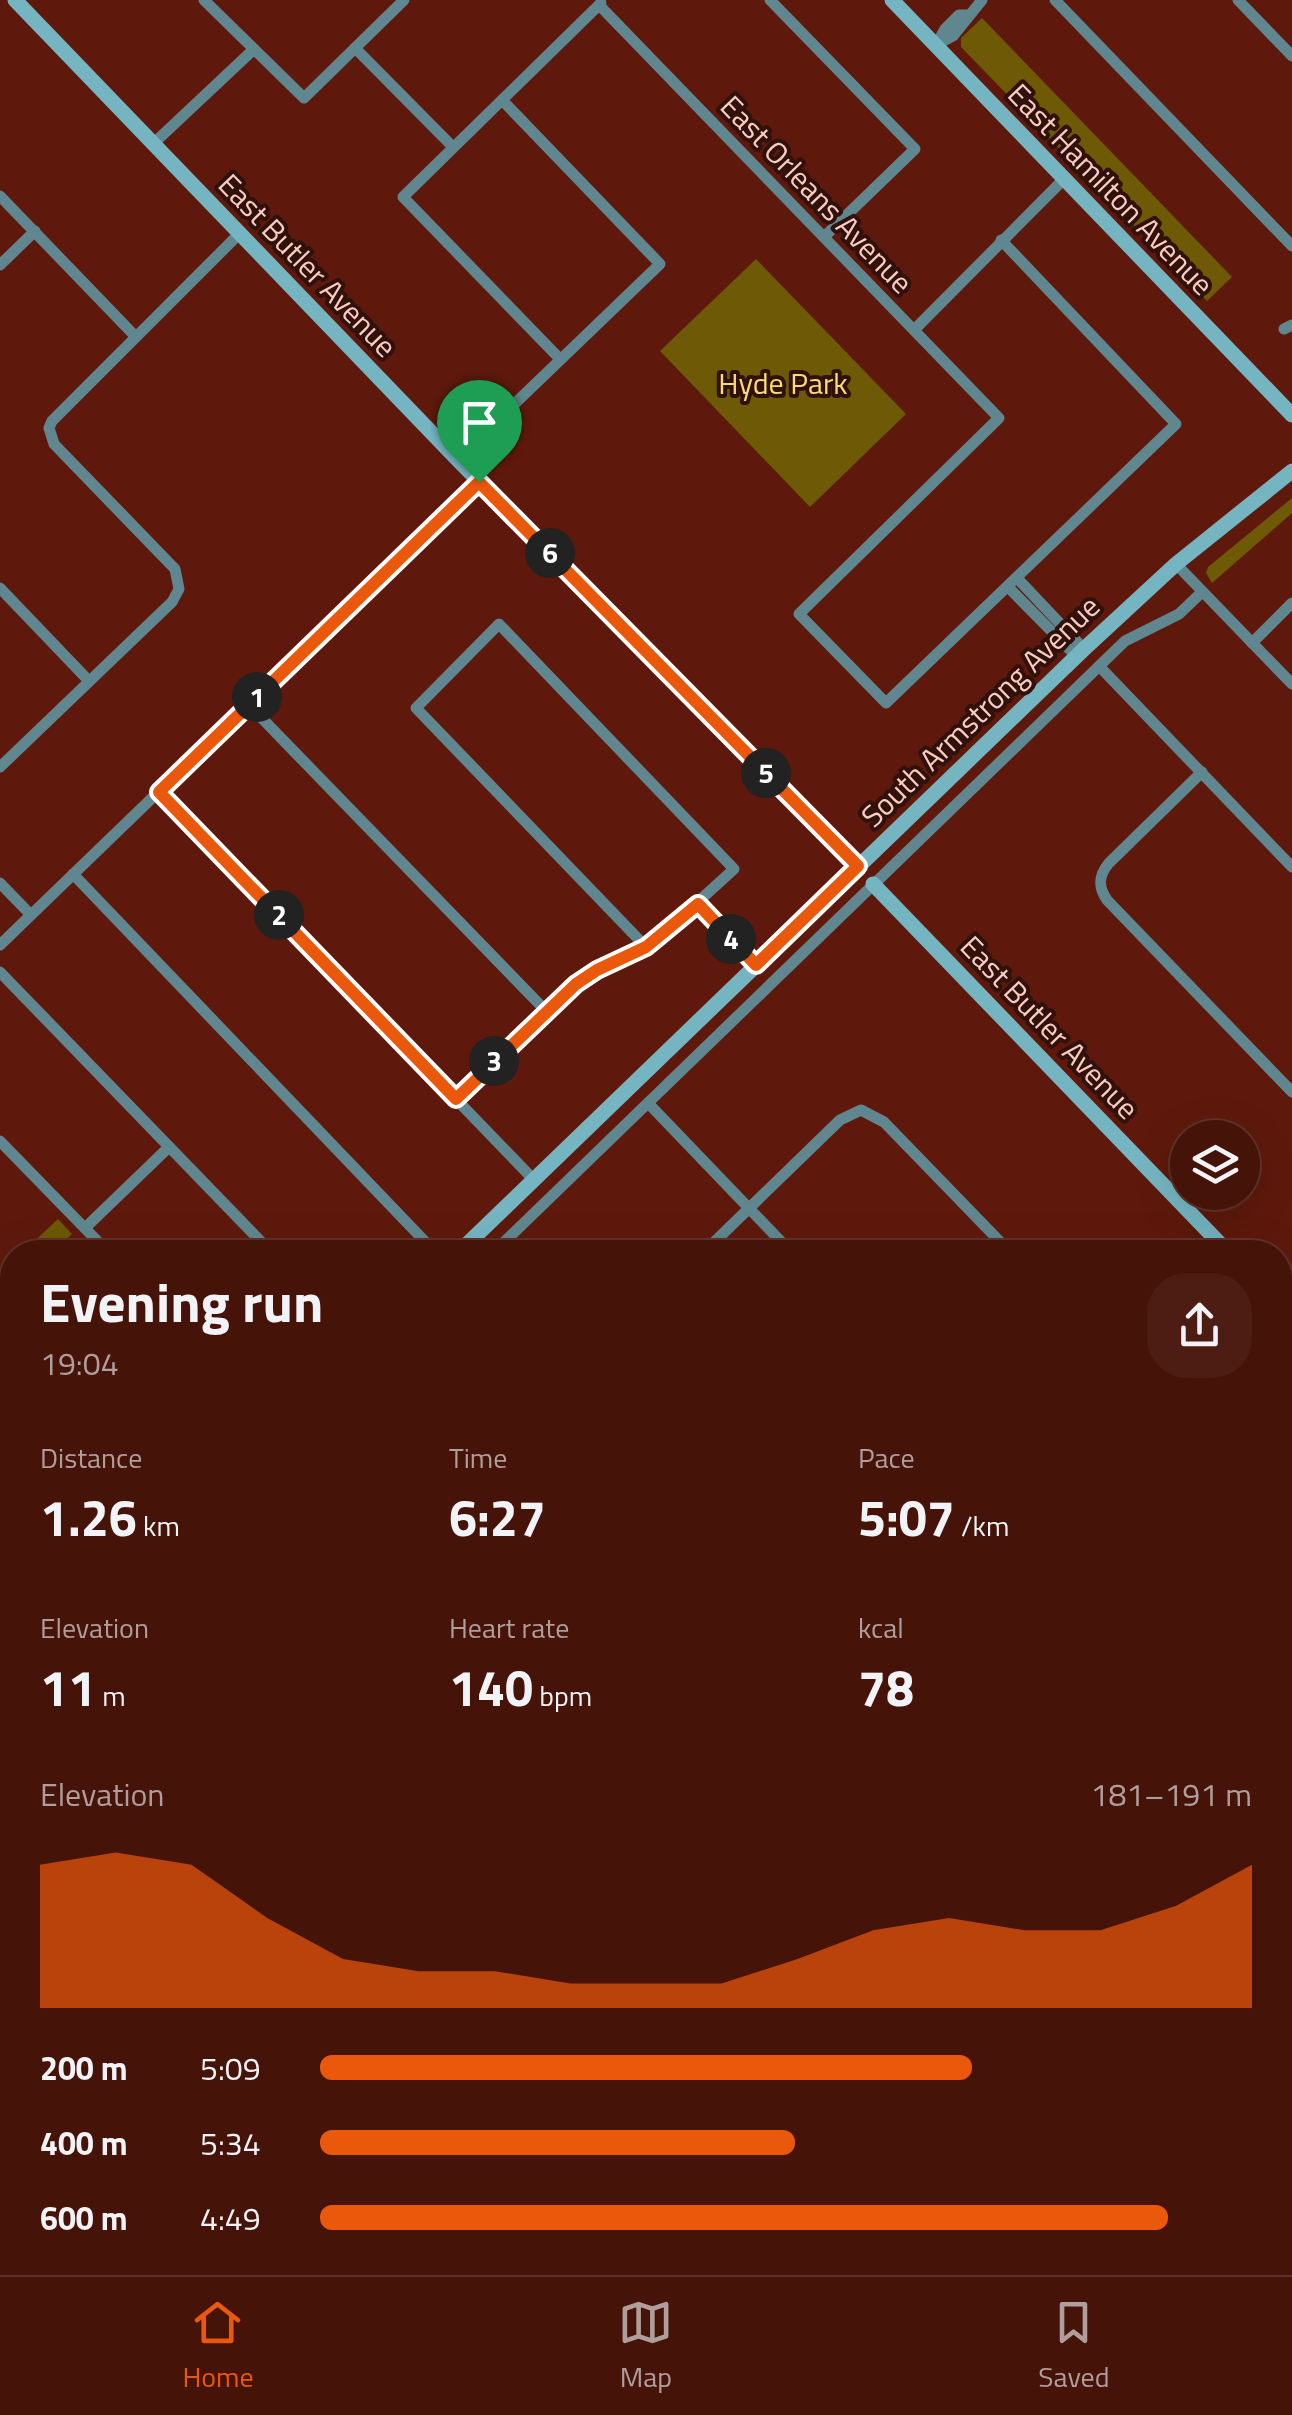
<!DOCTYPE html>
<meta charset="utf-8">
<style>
:root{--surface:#461309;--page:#4d1c12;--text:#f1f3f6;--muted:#b09e9c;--line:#5e322a;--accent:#ea580c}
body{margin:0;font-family:"Titillium Web",sans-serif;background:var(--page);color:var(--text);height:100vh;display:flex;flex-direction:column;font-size:38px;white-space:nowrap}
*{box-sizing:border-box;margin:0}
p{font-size:32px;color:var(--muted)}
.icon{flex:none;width:55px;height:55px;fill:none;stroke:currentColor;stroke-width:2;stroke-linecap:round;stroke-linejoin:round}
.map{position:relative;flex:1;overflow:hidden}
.panel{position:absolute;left:0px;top:1240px;width:1292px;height:1035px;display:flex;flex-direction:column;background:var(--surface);border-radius:40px 40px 0 0;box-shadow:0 10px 40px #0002,0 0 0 2px var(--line)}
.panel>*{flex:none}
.tools{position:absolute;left:1170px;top:1120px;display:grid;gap:20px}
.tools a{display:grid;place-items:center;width:90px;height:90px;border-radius:50%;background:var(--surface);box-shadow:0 10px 40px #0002,0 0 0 2px var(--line);font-size:50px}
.pin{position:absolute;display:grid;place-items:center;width:85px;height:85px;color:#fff;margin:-102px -42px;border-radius:50% 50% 50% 0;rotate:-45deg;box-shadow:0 0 10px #0007}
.pin .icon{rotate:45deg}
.km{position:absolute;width:50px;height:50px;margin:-25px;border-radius:50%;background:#222;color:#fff;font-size:28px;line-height:50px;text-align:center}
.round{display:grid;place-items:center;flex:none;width:105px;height:105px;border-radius:40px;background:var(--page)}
.head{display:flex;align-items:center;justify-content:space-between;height:170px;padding:0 40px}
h1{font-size:55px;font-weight:700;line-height:75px}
.figures{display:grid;grid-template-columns:repeat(3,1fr);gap:15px;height:170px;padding:10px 40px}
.figures div{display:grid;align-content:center}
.figures b{font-size:50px;font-weight:700}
.figures small{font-size:28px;font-weight:400}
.figures p{font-size:28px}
.chart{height:280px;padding:20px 40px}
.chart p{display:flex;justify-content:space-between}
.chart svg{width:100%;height:180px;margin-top:10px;fill:var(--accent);opacity:.7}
ul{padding:0 40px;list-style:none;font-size:32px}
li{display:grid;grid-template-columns:160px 120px 1fr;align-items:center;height:75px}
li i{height:25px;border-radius:12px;background:var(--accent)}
.tabs{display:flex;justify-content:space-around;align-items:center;height:140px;border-top:2px solid var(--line);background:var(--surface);font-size:28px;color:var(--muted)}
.tabs a{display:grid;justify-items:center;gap:5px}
.tabs .on{color:var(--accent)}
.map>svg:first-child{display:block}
</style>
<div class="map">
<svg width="1292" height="2275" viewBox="0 0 1292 2275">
<rect width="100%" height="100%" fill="#5e190c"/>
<path fill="#6a1c0e" d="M649,2262L759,2263L771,2275H636Z"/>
<g fill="#6d5906">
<path d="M982,18L1232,277L1207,301L961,47V38Z"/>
<path d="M756,259L906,414L810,507L660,351Z"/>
<path d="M1292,498V513L1212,583L1206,573L1208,567Z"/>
<path d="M58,1219L72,1234L53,1252H23Z"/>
</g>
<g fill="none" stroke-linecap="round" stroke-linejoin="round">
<g stroke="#60878f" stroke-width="11">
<path d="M204,0L304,98L404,0"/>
<path d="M770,0L915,149L824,237"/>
<path d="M1055,0L1292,246"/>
<path d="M1238,0L1292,56"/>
<path d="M599,5L999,418L799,614L886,703L1176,424L1001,240"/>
<path d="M936,45L953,36L982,0"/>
<path d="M936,45L945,29L959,15H967"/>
<path d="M355,48L453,147"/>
<path d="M153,144L254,49"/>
<path d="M0,196L135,336"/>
<path d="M0,265L35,231"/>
<path d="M1284,329L1292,325"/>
<path d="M914,330L1063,180"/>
<path d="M560,359L403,197L601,3"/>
<path d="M457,459L660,264L502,100"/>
<path d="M1176,564L1292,684"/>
<path d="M1017,578L1084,649"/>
<path d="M1008,587L1076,656"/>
<path d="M0,588L89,681"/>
<path d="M1252,643L1292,603"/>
<path d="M1099,666L1292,867"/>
<path d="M249,705L546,1011"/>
<path d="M0,767L172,602L179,589L175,569L54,444L49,428L52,421L240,233"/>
<path d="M1202,772L1109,863C1098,876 1098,887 1107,900L1292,1092"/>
<path d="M159,791L534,1180"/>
<path d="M73,874L435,1252"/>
<path d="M0,883L31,915"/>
<path d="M698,904L756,965"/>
<path d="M0,945L479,482"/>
<path d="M0,972L271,1252"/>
<path d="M456,1099L576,984C601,966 630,958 655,941L734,869L499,624L416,708L646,947"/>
<path d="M648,1103L791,1252"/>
<path d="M0,1141L108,1252"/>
<path d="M85,1228L169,1147"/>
<path d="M494,1252L1125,641L1179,614L1202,592"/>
<path d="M704,1252L840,1120L861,1110L884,1122L1010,1252"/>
<path d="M0,1314L12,1327"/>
<path d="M1280,1352L1292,1341"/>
<path d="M0,1481L12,1494"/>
<path d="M1280,1532L1292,1545"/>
<path d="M1280,1759L1292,1771"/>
<path d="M0,1942L12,1954"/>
<path d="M1280,1991L1292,2003"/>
<path d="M0,2030L12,2019"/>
<path d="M0,2113L12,2126"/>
<path d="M0,2173L12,2161"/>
<path d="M145,2262L157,2275"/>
<path d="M312,2262L324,2275"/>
<path d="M886,2262L898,2275"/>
<path d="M67,2275L81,2262"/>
<path d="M238,2275L251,2262"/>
<path d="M326,2275L339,2262"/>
<path d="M997,2275L1009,2262"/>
</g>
<g stroke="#75b5c2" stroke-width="15">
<path d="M15,0L457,459L858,866"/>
<path d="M892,0L1292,415"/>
<path d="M873,884L1228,1252"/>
<path d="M459,1252L1084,649L1176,564L1292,471"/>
<path d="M1280,1306L1292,1319"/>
<path d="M0,1722L12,1710"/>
<path d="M0,1793L12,1806"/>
<path d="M0,1822L12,1835"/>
<path d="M1280,2219L1292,2207"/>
<path d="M425,2262L437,2275"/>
<path d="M455,2262L467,2275"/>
<path d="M1221,2275L1234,2262"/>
</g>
</g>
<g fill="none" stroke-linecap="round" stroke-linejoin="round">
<defs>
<path id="route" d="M479,482L858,866L756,965L698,904L646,947L597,970L576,984L456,1099L159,792Z"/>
</defs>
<use href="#route" stroke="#fff" stroke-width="20"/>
<use href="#route" stroke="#ea580c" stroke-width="12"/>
</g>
<g text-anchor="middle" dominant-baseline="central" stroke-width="8" stroke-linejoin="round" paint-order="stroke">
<g font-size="30" fill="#f9cdc4" stroke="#30110b">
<text transform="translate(1111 189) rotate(46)">East Hamilton Avenue</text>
<text transform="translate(817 194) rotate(46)">East Orleans Avenue</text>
<text transform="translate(308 265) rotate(46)">East Butler Avenue</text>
<text transform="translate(980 711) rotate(-44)">South Armstrong Avenue</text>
<text transform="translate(1050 1027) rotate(46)">East Butler Avenue</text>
</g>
<g font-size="30" fill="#fcdc72" stroke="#30110b">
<text x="783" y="383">Hyde Park</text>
</g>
</g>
</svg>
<div class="tools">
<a><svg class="icon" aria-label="layers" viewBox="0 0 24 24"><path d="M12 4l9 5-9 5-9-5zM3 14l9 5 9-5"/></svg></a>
</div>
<div class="pin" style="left:479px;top:482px;background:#1e9e55"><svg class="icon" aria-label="arrive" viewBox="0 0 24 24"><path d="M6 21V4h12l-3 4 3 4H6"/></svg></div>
<b class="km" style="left:257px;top:697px">1</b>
<b class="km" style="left:279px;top:915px">2</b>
<b class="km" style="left:494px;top:1061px">3</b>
<b class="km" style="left:731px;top:939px">4</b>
<b class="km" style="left:766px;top:773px">5</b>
<b class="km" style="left:550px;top:553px">6</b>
<section class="panel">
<div class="head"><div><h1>Evening run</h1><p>19:04</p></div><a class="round"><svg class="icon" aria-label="share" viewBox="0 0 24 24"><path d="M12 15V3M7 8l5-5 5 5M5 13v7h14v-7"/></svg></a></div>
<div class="figures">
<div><p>Distance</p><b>1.26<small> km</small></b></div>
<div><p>Time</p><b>6:27</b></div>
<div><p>Pace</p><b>5:07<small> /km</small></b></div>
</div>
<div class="figures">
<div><p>Elevation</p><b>11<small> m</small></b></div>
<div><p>Heart rate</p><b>140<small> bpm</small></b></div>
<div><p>kcal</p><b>78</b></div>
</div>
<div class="chart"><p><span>Elevation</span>181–191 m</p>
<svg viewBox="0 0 160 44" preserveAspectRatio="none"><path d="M0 44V9L10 6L20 9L30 22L40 32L50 35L60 35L70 38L80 38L90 38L100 32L110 25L120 22L130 25L140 25L150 19L160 9V44z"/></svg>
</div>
<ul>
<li><b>200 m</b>5:09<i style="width:70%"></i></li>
<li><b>400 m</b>5:34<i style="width:51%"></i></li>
<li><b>600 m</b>4:49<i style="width:91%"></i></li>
</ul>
</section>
</div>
<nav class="tabs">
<a class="on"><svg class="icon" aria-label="home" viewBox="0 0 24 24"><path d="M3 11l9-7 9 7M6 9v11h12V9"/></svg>Home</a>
<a><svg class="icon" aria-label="map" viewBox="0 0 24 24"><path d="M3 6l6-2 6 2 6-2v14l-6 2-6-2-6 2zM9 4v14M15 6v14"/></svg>Map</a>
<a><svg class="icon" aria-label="saved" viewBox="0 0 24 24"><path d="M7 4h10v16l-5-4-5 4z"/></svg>Saved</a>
</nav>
